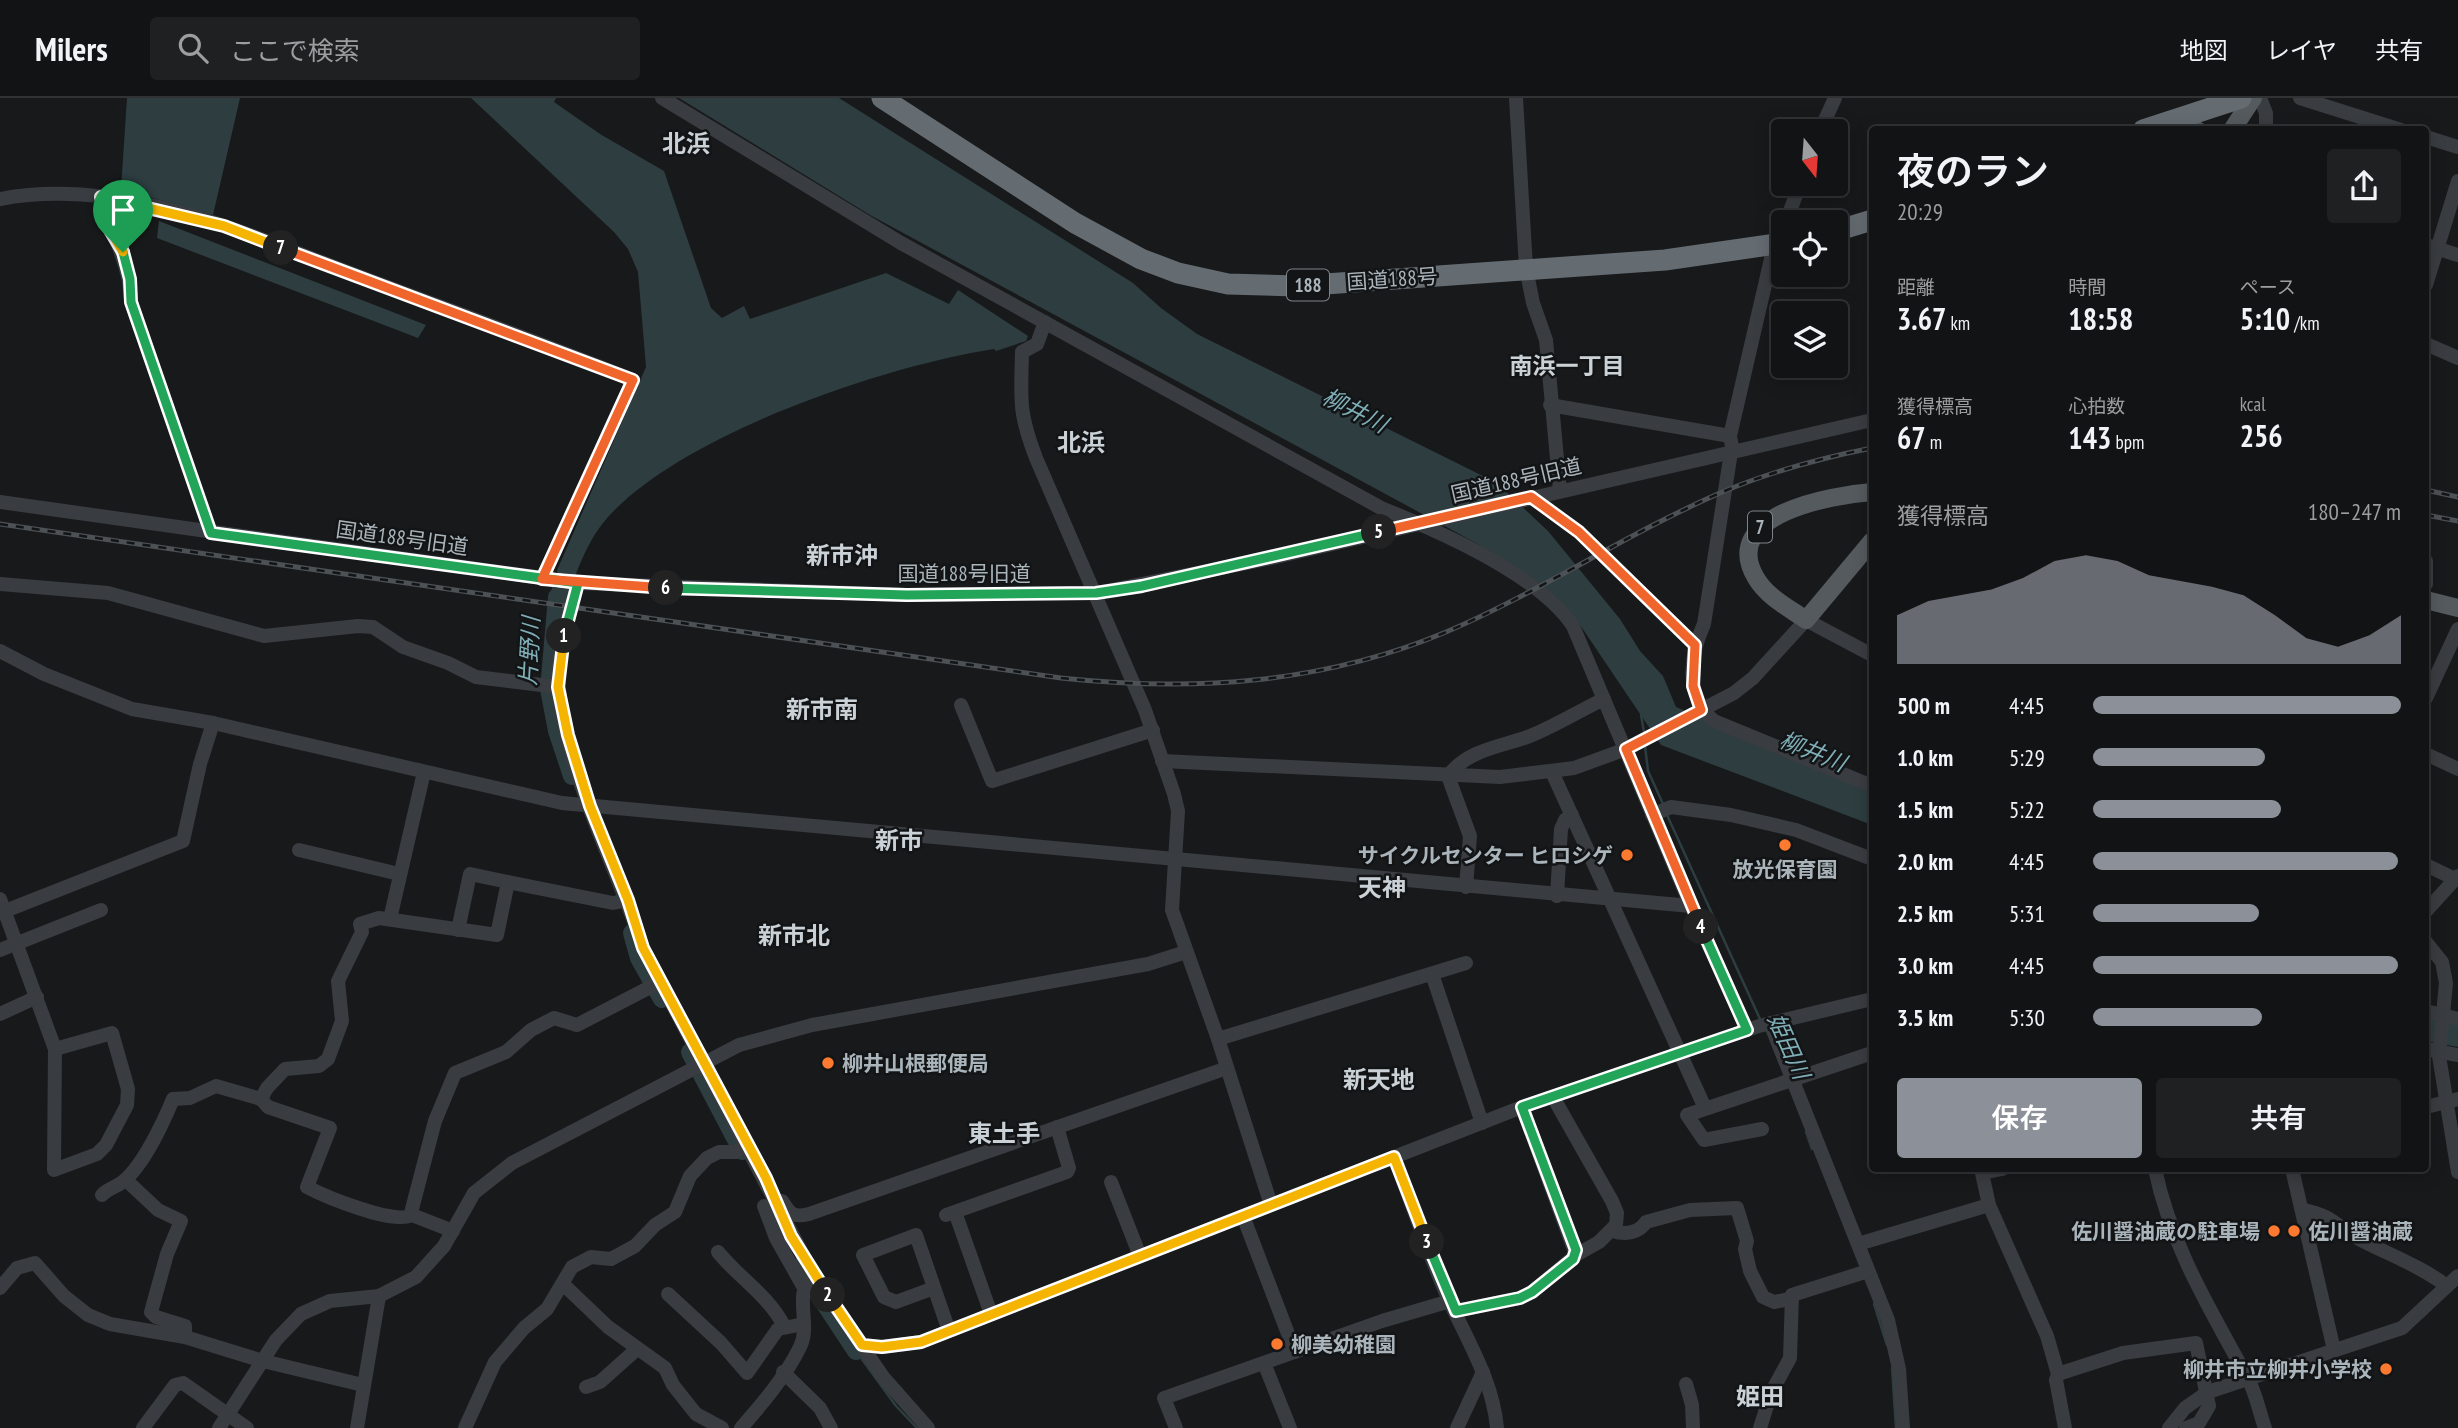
<!DOCTYPE html>
<html lang="ja">
<meta charset="utf-8">
<style>
:root{--surface:#121314;--page:#1f2022;--text:#f1f3f6;--muted:#9c9ea0;--line:#313234;--accent:#8c9099}
body{margin:0;font-family:"PT Sans Narrow","Noto Sans JP",sans-serif;background:var(--page);color:var(--text);height:100vh;display:flex;flex-direction:column;font-size:26px;white-space:nowrap}
*{box-sizing:border-box;margin:0}
p{font-size:23px;color:var(--muted)}
.icon{flex:none;width:38px;height:38px;fill:none;stroke:currentColor;stroke-width:2;stroke-linecap:round;stroke-linejoin:round}
.map{position:relative;flex:1;overflow:hidden}
.panel{position:absolute;left:1869px;top:28px;width:560px;height:1046px;display:flex;flex-direction:column;background:var(--surface);border-radius:7px;box-shadow:0 4px 18px #0003,0 0 0 2px var(--line)}
.panel>*{flex:none}
.needle{width:46px;rotate:163deg}
.tools{position:absolute;left:1771px;top:21px;display:grid;gap:14px}
.tools a{display:grid;place-items:center;width:77px;height:77px;border-radius:7px;background:var(--surface);box-shadow:0 4px 18px #0003,0 0 0 2px var(--line);font-size:35px}
.pin{position:absolute;display:grid;place-items:center;width:60px;height:60px;color:#fff;margin:-72px -30px;border-radius:50% 50% 50% 0;rotate:-45deg;box-shadow:0 0 7px #0007}
.pin .icon{rotate:45deg}
.km{position:absolute;width:35px;height:35px;margin:-18px;border-radius:50%;background:#222;color:#fff;font-size:19px;line-height:35px;text-align:center}
.round{display:grid;place-items:center;flex:none;width:74px;height:74px;border-radius:7px;background:var(--page)}
.headline{display:flex;align-items:center;justify-content:space-between;height:119px;padding:0 28px}
h1{font-size:38px;font-weight:600;line-height:52px}
.metrics{display:grid;grid-template-columns:repeat(3,1fr);gap:10px;height:119px;padding:7px 28px}
.metrics div{display:grid;align-content:center}
.metrics b{font-size:30px;font-weight:600}
.metrics small{font-size:19px;font-weight:400}
.metrics p{font-size:19px}
.chart{height:196px;padding:14px 28px}
.chart p{display:flex;justify-content:space-between}
.chart svg{width:100%;height:126px;margin-top:7px;fill:var(--accent);opacity:.7}
.action{display:flex;gap:14px;margin-top:auto;padding:14px 28px}
.action a{flex:1;height:80px;border-radius:7px;background:var(--accent);color:#fff;font-size:28px;font-weight:600;line-height:80px;text-align:center}
.action a+a{background:var(--page);color:var(--text)}
ul{padding:0 28px;list-style:none;font-size:23px}
li{display:grid;grid-template-columns:112px 84px 1fr;align-items:center;height:52px}
li i{height:18px;border-radius:9px;background:var(--accent)}
header{display:flex;align-items:center;gap:42px;box-sizing:border-box;height:98px;padding:0 35px;background:var(--surface);border-bottom:2px solid var(--line)}
header strong{font-size:33px}
nav{display:flex;gap:38px;margin-inline-start:auto;font-size:24px}
.search{width:490px;height:63px;background:var(--page);display:flex;align-items:center;gap:18px;box-sizing:border-box;padding:0 24px;border-radius:7px;color:var(--muted);font-size:26px}
.map>svg:first-child{display:block}
</style>
<header>
<strong>Milers</strong>
<div class="search"><svg class="icon" aria-label="search" viewBox="0 0 24 24"><circle cx="10" cy="10" r="6"/><path d="M15 15l6 6"/></svg>ここで検索</div>
<nav><a>地図</a><a>レイヤ</a><a>共有</a></nav>
</header>
<div class="map">
<svg width="2458" height="1330" viewBox="0 0 2458 1330">
<rect width="100%" height="100%" fill="#18191b"/>
<g fill="#2d3d40">
<path d="M127,0H240L213,117L121,91Z"/>
<path d="M471,0H556L554,4L600,36L664,73L711,210L722,220L744,208L750,221L886,175L949,206L958,192L1028,238L1026,243L996,253L994,251C884,268 683,336 608,419C583,447 573,486 560,520L548,522L550,497L558,470L646,269L638,174L628,151L614,134Z"/>
<path d="M679,0H839L1133,185L1161,210L1197,236L1497,385L1548,433L1620,521L1640,553L1663,578L1676,609L1872,693V727L1661,647L1576,521L1533,480L1476,445L870,117Z"/>
<path d="M159,123L426,227L418,240L157,140Z"/>
<path d="M2426,920L2458,925V949L2426,943Z"/>
</g>
<g fill="none" stroke-linecap="round" stroke-linejoin="round">
<g stroke="#2d3d40" stroke-width="2.5">
<path d="M1641,617L1644,634"/>
<path d="M1645,648L1648,673L1664,708"/>
<path d="M1667,717L1760,921"/>
<path d="M1806,1034L1812,1051"/>
<path d="M1874,1206L1887,1247"/>
<path d="M856,1253L896,1308L917,1330"/>
<path d="M1892,1270L1896,1330"/>
</g>
<g stroke="#2d3d40" stroke-width="18">
<path d="M557,499L549,591L557,633L572,678"/>
<path d="M632,835L639,860L662,901"/>
<path d="M690,954L742,1053"/>
<path d="M800,1168L856,1253"/>
</g>
<g stroke="#393c40" stroke-width="14">
<path d="M662,0L901,145L1381,410C1439,433 1538,476 1573,528L1691,808L1747,932"/>
<path d="M1516,0L1526,170L1533,205L1546,242L1560,393"/>
<path d="M2260,0L2266,15V32"/>
<path d="M2300,0L2401,32"/>
<path d="M1820,33L1835,0"/>
<path d="M2426,39L2458,49"/>
<path d="M101,98C111,135 130,165 131,204L211,435"/>
<path d="M0,101C126,77 254,140 369,182C457,215 546,247 633,282L542,481"/>
<path d="M1786,124L1800,86"/>
<path d="M1783,130L1774,148L1730,338L1732,348L1704,526C1689,559 1685,598 1714,623L1872,688"/>
<path d="M2426,147L2458,157"/>
<path d="M2426,187L2458,83"/>
<path d="M1045,224L1037,246L1022,254C1021,302 1018,313 1036,360L1145,612L1174,696L1178,713L1172,812L1218,941L1271,1107"/>
<path d="M2426,246L2458,260"/>
<path d="M1550,307L1730,338"/>
<path d="M1532,399L1579,434L1695,547"/>
<path d="M0,404L578,485L907,497L1096,495L1267,461L1872,322"/>
<path d="M2426,463V486"/>
<path d="M578,485C568,518 555,555 559,590C567,680 616,765 643,850L813,1176L883,1279L928,1330"/>
<path d="M0,486L108,495L264,538L358,528L373,529L403,549L448,565L476,579L558,589"/>
<path d="M0,553L44,576L132,611L213,625L562,705L1691,808"/>
<path d="M2426,600L2458,531"/>
<path d="M961,607L992,683L1153,632"/>
<path d="M2426,656L2458,671"/>
<path d="M1162,663L1500,679L1574,670L1626,651L1734,595L1753,580L1806,522L1872,557"/>
<path d="M1552,674L1705,1010"/>
<path d="M1448,678C1468,651 1501,649 1530,638C1555,628 1579,613 1604,601"/>
<path d="M1448,678L1470,738L1466,789"/>
<path d="M1652,717L1671,709L1731,717L1796,732L1872,761"/>
<path d="M299,752L399,776"/>
<path d="M2426,767L2455,781"/>
<path d="M1557,798L1561,731L1565,722L1572,717"/>
<path d="M0,801L55,951L54,1072L97,1056L106,1047L127,1007L128,991L112,935L55,951"/>
<path d="M5,813L183,743L200,666L213,625"/>
<path d="M2426,813L2458,778"/>
<path d="M390,821L424,674"/>
<path d="M458,832L470,776L508,784"/>
<path d="M2426,844L2442,864L2446,885L2439,958L2458,1074"/>
<path d="M0,852L101,812"/>
<path d="M1432,876L1482,1025"/>
<path d="M2426,913L2458,921"/>
<path d="M0,916L37,899"/>
<path d="M1770,925L1888,1222L1899,1271L1903,1330"/>
<path d="M1218,941L1466,865"/>
<path d="M2426,951L2458,957"/>
<path d="M261,1001L268,1009L330,1030L307,1089C326,1099 394,1127 412,1117"/>
<path d="M1522,1009L1576,1157"/>
<path d="M2426,1009L2458,1001"/>
<path d="M1762,1031L1704,1042L1687,1017L1872,955"/>
<path d="M1394,1059C1412,1106 1428,1154 1448,1200C1467,1242 1493,1283 1497,1330"/>
<path d="M2002,1071L1982,1075L1989,1107L2047,1238L2058,1276L2056,1282L2065,1330"/>
<path d="M2155,1071C2171,1148 2210,1211 2247,1279C2256,1294 2259,1314 2265,1330"/>
<path d="M2292,1071L2334,1252"/>
<path d="M126,1082L158,1112L181,1123L167,1156L151,1214L156,1219L185,1228V1239"/>
<path d="M1111,1084L1140,1158"/>
<path d="M102,1097C108,1090 118,1089 125,1082C144,1065 163,1025 173,1001L190,1000L216,988L261,1001L267,990L285,971L319,968L328,961L342,923L338,883L362,834L360,826L379,820L497,837L508,784L613,805L628,802"/>
<path d="M782,1103C790,1116 793,1120 809,1116L1227,970"/>
<path d="M764,1108L776,1140L803,1188"/>
<path d="M2304,1112C2334,1118 2336,1129 2361,1142C2390,1157 2420,1168 2447,1188"/>
<path d="M955,1114L991,1216"/>
<path d="M946,1117L1067,1074L1069,1070L1057,1029"/>
<path d="M1243,1118L1295,1254"/>
<path d="M453,1133L412,1117V1111L435,1023L455,975L506,954L531,932L554,920L577,927L660,884"/>
<path d="M1613,1133C1625,1137 1639,1135 1646,1124L1690,1112L1737,1110L1747,1143L1745,1151L1750,1173L1763,1199L1774,1204L1790,1201"/>
<path d="M1858,1146L1989,1107"/>
<path d="M718,1154C739,1180 768,1197 784,1228"/>
<path d="M564,1187L608,1229L665,1270L673,1287L696,1316L722,1330"/>
<path d="M0,1190L17,1170L35,1165L64,1198L88,1217L110,1226L185,1239L263,1263L363,1287"/>
<path d="M934,1190L896,1204L884,1199L863,1157L916,1137L949,1233"/>
<path d="M668,1196L721,1245L747,1275L778,1231L804,1226"/>
<path d="M1456,1213L1520,1200L1532,1194L1576,1157L1599,1144L1616,1127L1617,1115L1612,1103L1553,999"/>
<path d="M862,1247L882,1249L921,1244L1522,1009L1759,928L1872,901"/>
<path d="M1264,1265L1290,1330"/>
<path d="M783,1274L820,1310L831,1330"/>
<path d="M2058,1276L2123,1255L2196,1245L2209,1308L2199,1325L2186,1330"/>
<path d="M1686,1286L1692,1307L1693,1330"/>
<path d="M586,1289L600,1284L637,1251"/>
<path d="M143,1330L175,1287L183,1285L247,1330"/>
<path d="M219,1330L276,1242L301,1216L330,1203L379,1198L416,1179L444,1148L474,1095L512,1065L739,947L812,927L1148,866L1186,854"/>
<path d="M357,1330L379,1198"/>
<path d="M465,1330L495,1264L524,1230L547,1211L572,1169L591,1159L611,1161L635,1148L655,1127L675,1114L690,1078L707,1060L719,1054H735L746,1048"/>
<path d="M741,1330C762,1306 786,1278 800,1249C812,1225 792,1197 813,1176"/>
<path d="M1176,1330L1164,1300L1382,1223L1450,1203"/>
<path d="M1457,1330L1483,1274"/>
<path d="M1760,1330L1771,1295L1790,1260L1792,1197L1868,1173"/>
<path d="M2169,1330L2185,1310L2208,1294L2402,1230L2458,1178"/>
</g>
<g stroke="#555a5f" stroke-width="18">
<path d="M2174,22L2197,32"/>
<path d="M2232,32L2253,0"/>
<path d="M1872,394C1833,397 1718,416 1756,480C1767,499 1789,510 1806,522L1872,443"/>
<path d="M2426,502L2458,510"/>
</g>
<g stroke="#656c71" stroke-width="21">
<path d="M882,0L1075,125L1141,161L1178,175L1228,186L1297,188L1665,162L1783,145"/>
<path d="M2143,32L2241,0"/>
<path d="M1836,133L1872,122"/>
</g>
<defs>
<g id="rail">
<path d="M2426,392L2458,399"/>
<path d="M2426,417L2458,423"/>
<path d="M0,426L1061,580C1193,594 1322,586 1446,534C1540,494 1626,436 1720,395C1769,374 1821,360 1872,350"/>
</g>
</defs>
<use href="#rail" stroke="#4c5155" stroke-width="5"/>
<use href="#rail" stroke="#131416" stroke-width="2.5" stroke-dasharray="8" stroke-linecap="butt"/>
</g>
<g fill="none" stroke-linecap="round" stroke-linejoin="round">
<defs>
<path id="split-1" d="M123,154L130,181L131,204L211,435L578,485L564,538"/>
<path id="split-2" d="M564,538L558,589L568,637L590,708L628,802L643,850L766,1080L791,1138L828,1197"/>
<path id="split-3" d="M828,1197L862,1247L882,1249L921,1244L1394,1059L1427,1144"/>
<path id="split-4" d="M1427,1144L1456,1213L1520,1200L1532,1194L1573,1161L1576,1152L1522,1009L1747,932L1701,829"/>
<path id="split-5" d="M1379,434L1531,399L1579,434L1695,547L1693,588L1701,612L1626,651L1701,829"/>
<path id="split-6" d="M666,490L907,497L1096,495L1142,488L1379,434"/>
<path id="split-7" d="M281,150L633,282L542,481L666,490"/>
<path id="split-8" d="M123,154L110,132L101,99L224,128L281,150"/>
</defs>
<use href="#split-1" stroke="#fff" stroke-width="14"/>
<use href="#split-2" stroke="#fff" stroke-width="14"/>
<use href="#split-3" stroke="#fff" stroke-width="14"/>
<use href="#split-4" stroke="#fff" stroke-width="14"/>
<use href="#split-5" stroke="#fff" stroke-width="14"/>
<use href="#split-6" stroke="#fff" stroke-width="14"/>
<use href="#split-7" stroke="#fff" stroke-width="14"/>
<use href="#split-8" stroke="#fff" stroke-width="14"/>
<use href="#split-1" stroke="#22a559" stroke-width="9"/>
<use href="#split-2" stroke="#f5b400" stroke-width="9"/>
<use href="#split-3" stroke="#f5b400" stroke-width="9"/>
<use href="#split-4" stroke="#22a559" stroke-width="9"/>
<use href="#split-5" stroke="#f0652b" stroke-width="9"/>
<use href="#split-6" stroke="#22a559" stroke-width="9"/>
<use href="#split-7" stroke="#f0652b" stroke-width="9"/>
<use href="#split-8" stroke="#f5b400" stroke-width="9"/>
</g>
<g fill="#fc7a2f" stroke="#131416" stroke-width="2.5">
<circle cx="1785" cy="747" r="7"/>
<circle cx="1627" cy="757" r="7"/>
<circle cx="828" cy="965" r="7"/>
<circle cx="2274" cy="1133" r="7"/>
<circle cx="2294" cy="1133" r="7"/>
<circle cx="1277" cy="1246" r="7"/>
<circle cx="2386" cy="1271" r="7"/>
</g>
<g text-anchor="middle" dominant-baseline="central" stroke-width="5" stroke-linejoin="round" paint-order="stroke">
<g fill="#131416" stroke="#7d848a" stroke-width="2">
<rect x="1287" y="171.5" width="42" height="31" rx="5"/>
<rect x="1748" y="413.5" width="24" height="31" rx="5"/>
</g>
<g font-size="19" font-weight="bold" fill="#aab4bb">
<text x="1308" y="187">188</text>
<text x="1760" y="429">7</text>
</g>
<g font-size="21" fill="#aab4bb" stroke="#131416">
<text transform="translate(1392 181) rotate(-4)">国道188号</text>
<text transform="translate(1516 382) rotate(-13)">国道188号旧道</text>
<text transform="translate(402 440) rotate(8)">国道188号旧道</text>
<text x="964" y="475">国道188号旧道</text>
</g>
<g font-size="21" font-weight="bold" fill="#aab4bb" stroke="#131416" text-anchor="end">
<text x="1613" y="757">サイクルセンター ヒロシゲ</text>
<text x="1785" y="771" text-anchor="middle">放光保育園</text>
<text x="842" y="965" text-anchor="start">柳井山根郵便局</text>
<text x="2260" y="1133">佐川醤油蔵の駐車場</text>
<text x="2308" y="1133" text-anchor="start">佐川醤油蔵</text>
<text x="1291" y="1246" text-anchor="start">柳美幼稚園</text>
<text x="2372" y="1271">柳井市立柳井小学校</text>
</g>
<g font-size="23" font-weight="bold" fill="#cbd2d7" stroke="#131416">
<text x="1567" y="267">南浜一丁目</text>
</g>
<g font-size="23" font-style="italic" fill="#7faeb7" stroke="#131416">
<text transform="translate(1355 312) rotate(27)">柳井川</text>
<text transform="translate(529 553) rotate(-87)">片野川</text>
<text transform="translate(1813 653) rotate(22)">柳井川</text>
<text transform="translate(1789 948) rotate(66)">姫田川</text>
</g>
<g font-size="24" font-weight="bold" fill="#cbd2d7" stroke="#131416">
<text x="686" y="45">北浜</text>
<text x="1081" y="344">北浜</text>
<text x="842" y="457">新市沖</text>
<text x="822" y="611">新市南</text>
<text x="899" y="742">新市</text>
<text x="1382" y="789">天神</text>
<text x="794" y="837">新市北</text>
<text x="1379" y="981">新天地</text>
<text x="1004" y="1035">東土手</text>
<text x="1760" y="1298">姫田</text>
</g>
</g>
</svg>
<div class="tools">
<a><svg class="needle" viewBox="-14 -14 28 28"><path d="M0-13l5 13h-10z" fill="#e53935"/><path d="M0 13l5-13h-10z" fill="#9c9ea0"/></svg></a>
<a><svg class="icon" aria-label="locate" viewBox="0 0 24 24"><circle cx="12" cy="12" r="6"/><path d="M12 2v4M12 18v4M2 12h4M18 12h4"/></svg></a>
<a><svg class="icon" aria-label="layers" viewBox="0 0 24 24"><path d="M12 4l9 5-9 5-9-5zM3 14l9 5 9-5"/></svg></a>
</div>
<div class="pin" style="left:123px;top:154px;background:#1e9e55"><svg class="icon" aria-label="arrive" viewBox="0 0 24 24"><path d="M6 21V4h12l-3 4 3 4H6"/></svg></div>
<b class="km" style="left:564px;top:538px">1</b>
<b class="km" style="left:828px;top:1197px">2</b>
<b class="km" style="left:1427px;top:1144px">3</b>
<b class="km" style="left:1701px;top:829px">4</b>
<b class="km" style="left:1379px;top:434px">5</b>
<b class="km" style="left:666px;top:490px">6</b>
<b class="km" style="left:281px;top:150px">7</b>
<section class="panel">
<div class="headline"><div><h1>夜のラン</h1><p>20:29</p></div><a class="round"><svg class="icon" aria-label="share" viewBox="0 0 24 24"><path d="M12 15V3M7 8l5-5 5 5M5 13v7h14v-7"/></svg></a></div>
<div class="metrics">
<div><p>距離</p><b>3.67<small> km</small></b></div>
<div><p>時間</p><b>18:58</b></div>
<div><p>ペース</p><b>5:10<small> /km</small></b></div>
</div>
<div class="metrics">
<div><p>獲得標高</p><b>67<small> m</small></b></div>
<div><p>心拍数</p><b>143<small> bpm</small></b></div>
<div><p>kcal</p><b>256</b></div>
</div>
<div class="chart"><p><span>獲得標高</span>180–247 m</p>
<svg viewBox="0 0 160 44" preserveAspectRatio="none"><path d="M0 44V27L10 22L20 20L30 18L40 14L50 8L60 6L70 8L80 13L90 15L100 17L110 20L120 27L130 35L140 38L150 34L160 27V44z"/></svg>
</div>
<ul>
<li><b>500 m</b>4:45<i style="width:100%"></i></li>
<li><b>1.0 km</b>5:29<i style="width:56%"></i></li>
<li><b>1.5 km</b>5:22<i style="width:61%"></i></li>
<li><b>2.0 km</b>4:45<i style="width:99%"></i></li>
<li><b>2.5 km</b>5:31<i style="width:54%"></i></li>
<li><b>3.0 km</b>4:45<i style="width:99%"></i></li>
<li><b>3.5 km</b>5:30<i style="width:55%"></i></li>
</ul>
<div class="action"><a>保存</a><a>共有</a></div>
</section>
</div>
